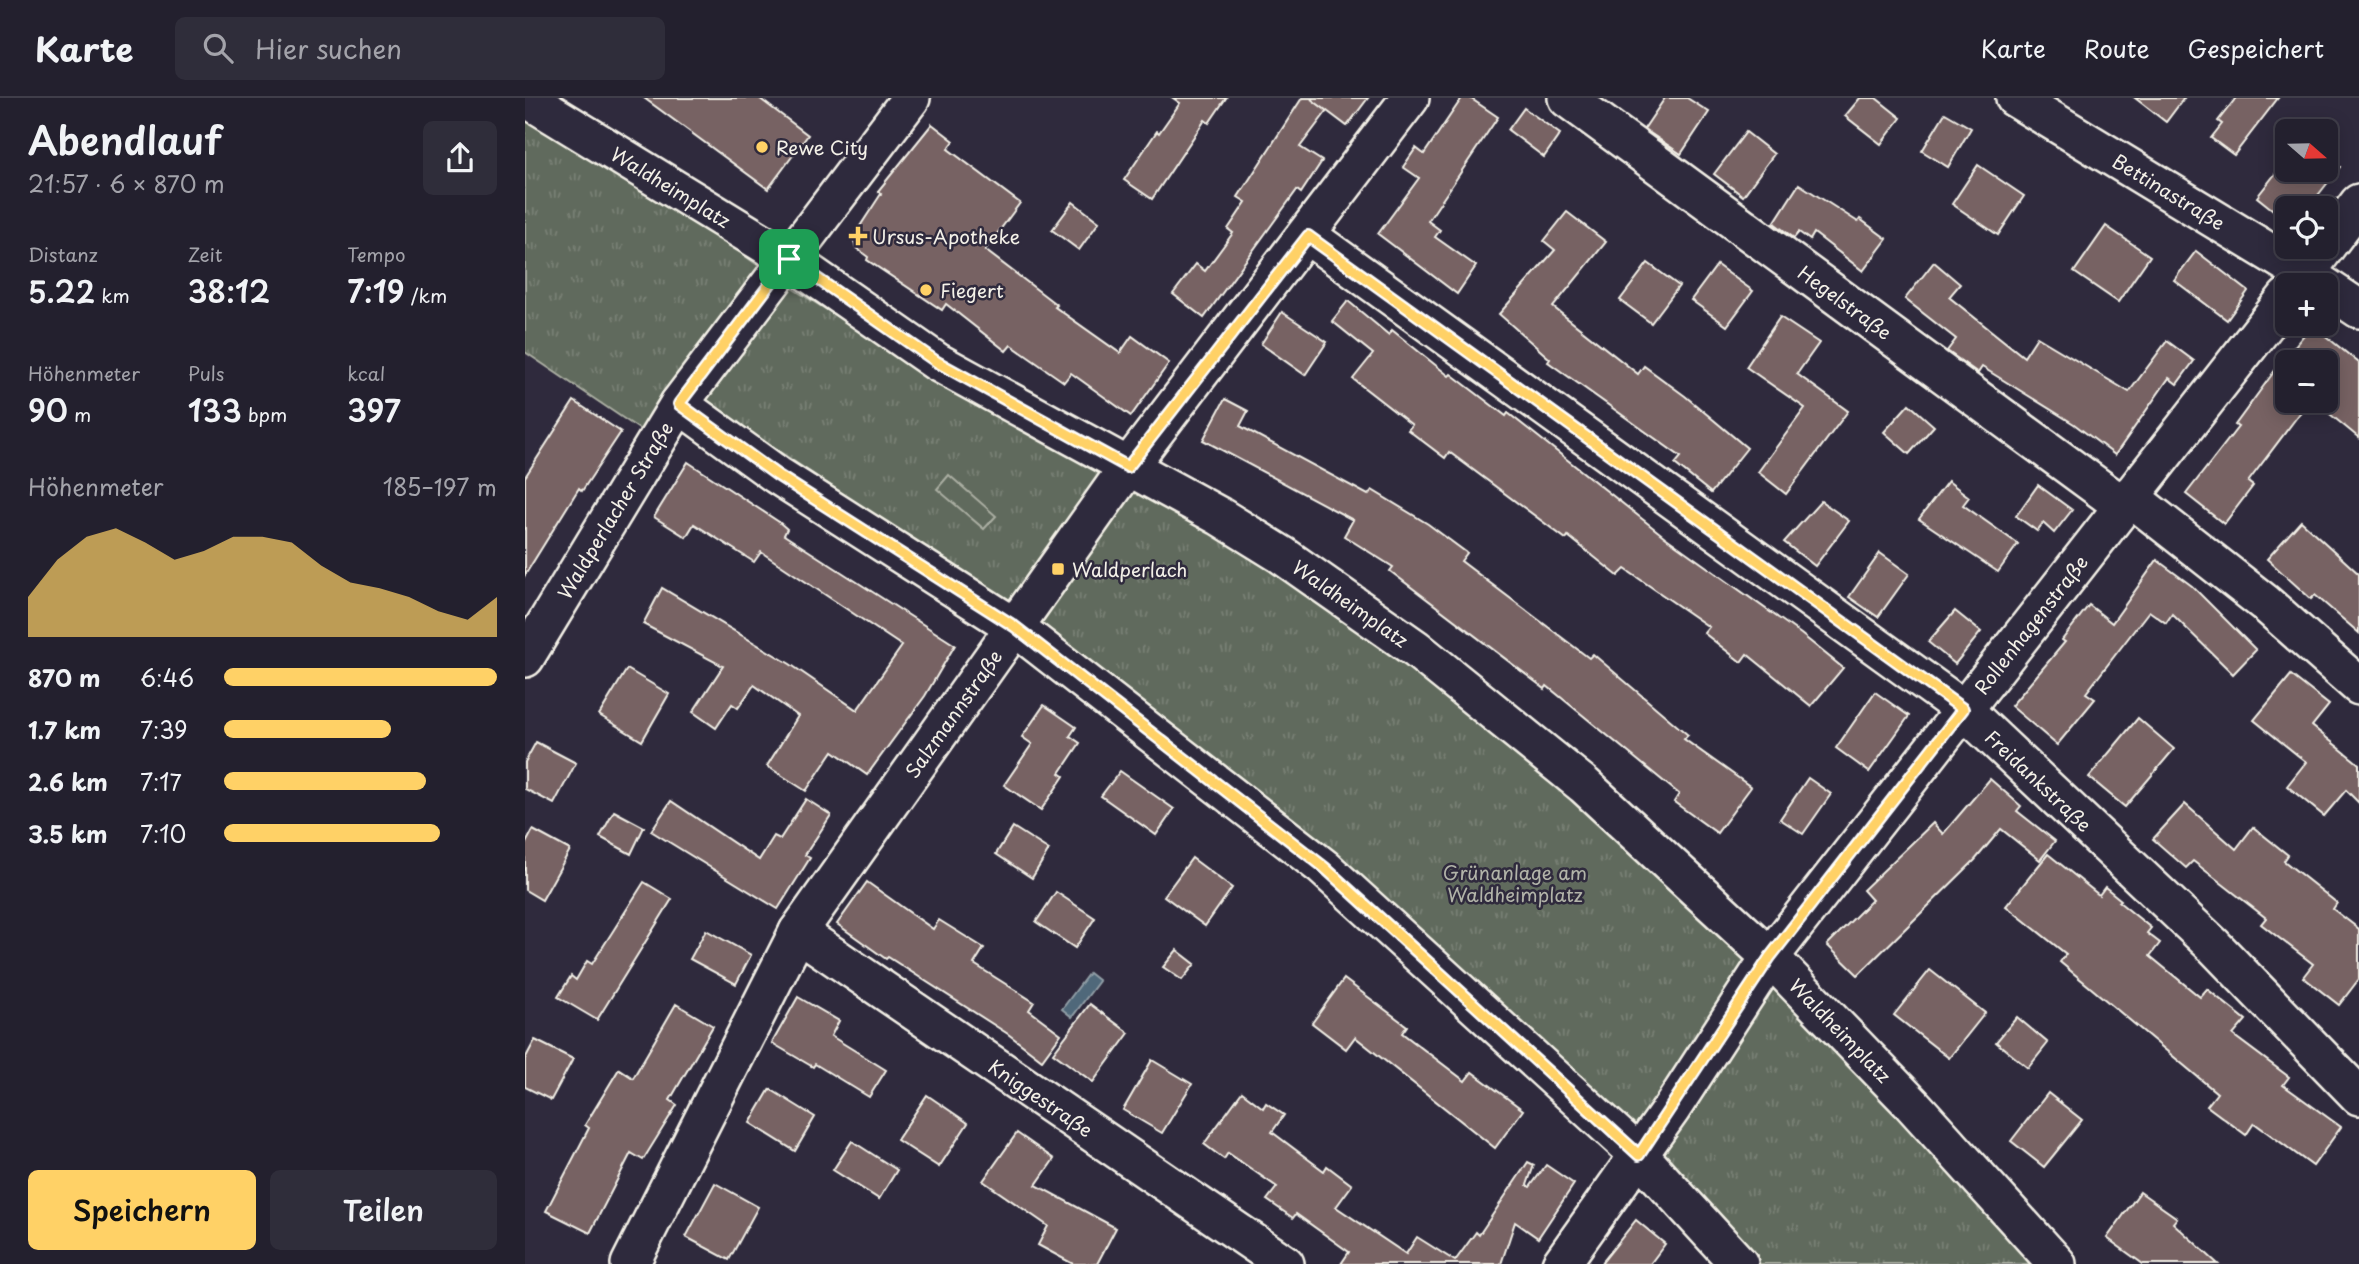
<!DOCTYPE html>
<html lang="de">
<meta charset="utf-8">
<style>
:root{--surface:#23202e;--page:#2f2d3a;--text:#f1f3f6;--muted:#a3a3aa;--line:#403e4a;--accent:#ffd166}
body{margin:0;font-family:"Playpen Sans",sans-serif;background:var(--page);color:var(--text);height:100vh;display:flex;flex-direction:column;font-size:26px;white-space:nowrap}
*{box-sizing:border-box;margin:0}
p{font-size:23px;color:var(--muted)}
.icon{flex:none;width:38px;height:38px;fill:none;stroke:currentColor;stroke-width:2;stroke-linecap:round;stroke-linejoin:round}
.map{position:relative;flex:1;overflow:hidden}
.sheet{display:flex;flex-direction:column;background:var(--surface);width:525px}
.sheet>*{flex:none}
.needle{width:46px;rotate:110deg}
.buttons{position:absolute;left:1750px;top:21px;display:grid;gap:14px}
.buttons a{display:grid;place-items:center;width:63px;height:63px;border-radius:10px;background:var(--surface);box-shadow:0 4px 18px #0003,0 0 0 2px var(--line);font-size:35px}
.pin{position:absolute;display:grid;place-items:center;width:60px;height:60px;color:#fff;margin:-30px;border-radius:14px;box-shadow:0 4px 10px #0006}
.round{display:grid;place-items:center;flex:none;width:74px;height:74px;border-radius:10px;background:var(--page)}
.summary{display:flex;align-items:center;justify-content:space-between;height:119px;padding:0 28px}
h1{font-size:38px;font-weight:600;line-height:52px}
.metrics{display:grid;grid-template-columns:repeat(3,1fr);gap:10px;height:119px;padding:7px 28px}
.metrics div{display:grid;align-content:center}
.metrics b{font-size:30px;font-weight:600}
.metrics small{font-size:19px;font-weight:400}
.metrics p{font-size:19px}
.chart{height:196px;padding:14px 28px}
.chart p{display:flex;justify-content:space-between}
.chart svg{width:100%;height:126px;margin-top:7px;fill:var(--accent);opacity:.7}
.button{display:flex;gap:14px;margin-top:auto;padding:14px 28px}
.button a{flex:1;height:80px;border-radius:10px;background:var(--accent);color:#111;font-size:28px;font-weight:600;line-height:80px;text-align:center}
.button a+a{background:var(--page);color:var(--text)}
ul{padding:0 28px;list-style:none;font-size:23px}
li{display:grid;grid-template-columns:112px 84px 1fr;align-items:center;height:52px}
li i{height:18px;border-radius:9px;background:var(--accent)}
header{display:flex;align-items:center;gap:42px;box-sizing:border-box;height:98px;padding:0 35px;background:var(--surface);border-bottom:2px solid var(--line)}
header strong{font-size:33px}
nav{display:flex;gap:38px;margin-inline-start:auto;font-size:24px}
.search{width:490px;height:63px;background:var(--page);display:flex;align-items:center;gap:18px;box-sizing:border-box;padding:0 24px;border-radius:10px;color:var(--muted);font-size:26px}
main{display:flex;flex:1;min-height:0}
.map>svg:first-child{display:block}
</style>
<header>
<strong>Karte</strong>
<div class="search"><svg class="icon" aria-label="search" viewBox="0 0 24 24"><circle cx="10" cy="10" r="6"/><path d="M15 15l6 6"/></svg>Hier suchen</div>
<nav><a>Karte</a><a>Route</a><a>Gespeichert</a></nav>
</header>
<main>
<section class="sheet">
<div class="summary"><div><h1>Abendlauf</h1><p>21:57 · 6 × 870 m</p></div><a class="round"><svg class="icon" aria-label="share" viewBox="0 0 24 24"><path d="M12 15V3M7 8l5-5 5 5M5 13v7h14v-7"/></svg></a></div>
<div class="metrics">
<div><p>Distanz</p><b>5.22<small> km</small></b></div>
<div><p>Zeit</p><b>38:12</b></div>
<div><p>Tempo</p><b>7:19<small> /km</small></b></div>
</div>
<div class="metrics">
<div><p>Höhenmeter</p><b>90<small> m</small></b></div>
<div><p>Puls</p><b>133<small> bpm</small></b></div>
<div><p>kcal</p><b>397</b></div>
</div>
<div class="chart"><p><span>Höhenmeter</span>185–197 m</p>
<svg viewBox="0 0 160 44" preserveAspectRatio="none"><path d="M0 44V30L10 17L20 9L30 6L40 11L50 17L60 14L70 9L80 9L90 11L100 19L110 25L120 27L130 30L140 35L150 38L160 30V44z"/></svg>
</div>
<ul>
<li><b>870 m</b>6:46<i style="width:100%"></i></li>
<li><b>1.7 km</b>7:39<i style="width:61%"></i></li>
<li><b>2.6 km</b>7:17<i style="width:74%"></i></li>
<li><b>3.5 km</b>7:10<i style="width:79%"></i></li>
</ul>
<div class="button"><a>Speichern</a><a>Teilen</a></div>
</section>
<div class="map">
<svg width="1834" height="1166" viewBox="0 0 1834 1166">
<defs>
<pattern id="park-tufts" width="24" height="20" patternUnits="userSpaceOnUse" patternTransform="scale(1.75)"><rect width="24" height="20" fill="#616a5d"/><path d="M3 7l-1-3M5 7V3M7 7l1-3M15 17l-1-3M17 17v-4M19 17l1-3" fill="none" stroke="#788074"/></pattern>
</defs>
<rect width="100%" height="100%" fill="#2f2a3d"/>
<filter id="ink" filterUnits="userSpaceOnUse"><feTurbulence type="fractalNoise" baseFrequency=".0143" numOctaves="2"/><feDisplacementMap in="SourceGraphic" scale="14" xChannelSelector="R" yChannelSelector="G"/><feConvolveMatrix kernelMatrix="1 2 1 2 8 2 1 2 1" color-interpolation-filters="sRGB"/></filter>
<g filter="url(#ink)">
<path fill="url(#park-tufts)" stroke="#aaaea2" stroke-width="2" d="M0,20L190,136L249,179L406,277L750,471L882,565L1055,703L1221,857L1513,1166H1235L1143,1066L469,497L201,318L123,337L0,254Z"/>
<path fill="#616a5d" stroke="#aaaea2" stroke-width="2" d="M424,377L471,418L459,431L412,391Z"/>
<path fill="#4f677a" stroke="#919ea6" stroke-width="2" d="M564,875L574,883L547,919L537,911Z"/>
<g fill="#776264" stroke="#f4f1e8" stroke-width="2">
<path d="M119,0H234L283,37L243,91Z"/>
<path d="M648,0H701L684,25L680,22L627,101L599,82L632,33L634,35L655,5Z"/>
<path d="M777,0H843L822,28L786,1L802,13L775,49L797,63L776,95L772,92L679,220L648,196L671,166L680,173L708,135L703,131L721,104L713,99Z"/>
<path d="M937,0H945L973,19L903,123L915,132L910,139L951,168L932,196L853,136L894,80L878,69L891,50L899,56Z"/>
<path d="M1140,0H1162L1184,14L1156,56L1119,31Z"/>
<path d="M1335,0H1351L1376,20L1356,46L1320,18Z"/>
<path d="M1610,0H1659L1641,24Z"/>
<path d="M1711,0H1753L1709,57L1686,40L1697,26L1693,23Z"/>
<path d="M999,10L1035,36L1019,59L983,32Z"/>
<path d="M1420,15L1446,30L1423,69L1397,53Z"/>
<path d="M407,26L429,43L423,51L495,105L460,152L532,207L530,209L595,255L607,238L644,265L606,318L546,275L539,284L486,247L481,253L421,206L417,212L342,162L343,159L331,150L328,139L356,96L353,93Z"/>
<path d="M1221,34L1249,56L1218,98L1189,76Z"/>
<path d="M1801,57L1815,69L1783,110H1762V123L1732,99L1762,61V72H1801Z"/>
<path d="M1453,67L1499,98L1473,137L1427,106Z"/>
<path d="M1274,86L1333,124L1335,121L1362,141L1338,173L1289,135L1285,142L1274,134L1269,140L1249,125Z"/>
<path d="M548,104L574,124L554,152L527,132Z"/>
<path d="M1042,114L1081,144L1028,209L1113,276L1119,268L1160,298L1222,350L1186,395L1150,366L1156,359L1023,264L1025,261L974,216L1030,152L1019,143Z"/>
<path d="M1581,128L1625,158L1593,204L1549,174Z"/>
<path d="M1671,153L1723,193L1702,222L1649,182Z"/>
<path d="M1409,164L1435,186L1424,199L1499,259L1512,239L1604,294L1642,243L1669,263L1652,286L1644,280L1590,357L1549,326L1457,269L1453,275L1422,253L1431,241L1380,201Z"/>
<path d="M1123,165L1154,188L1126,225L1095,202Z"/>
<path d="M1192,167L1228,193L1202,228L1166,202Z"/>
<path d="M823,203L864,237L867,232L924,278L926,276L981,318L983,315L1140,439L1276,536L1318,570L1286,608L1222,556L1216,564L1179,535L1184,529L1100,471L1093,478L1043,438L1041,441L924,354L920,360L883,332L887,327L828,281L848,256L807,223Z"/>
<path d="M757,214L802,244L780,277L736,246Z"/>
<path d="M1255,219L1294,245L1272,276L1323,313L1261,396L1233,374L1280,310L1221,269Z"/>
<path d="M1787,227L1834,265V340L1789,303H1801V264H1762V303H1784L1723,384L1728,388L1699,426L1661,396L1713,329L1710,327L1751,271Z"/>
<path d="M700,301L723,313L715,328L843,397L847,392L903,426L942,455L936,463L1064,560L1068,556L1163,637L1159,641L1226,689L1192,735L1149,704L1154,696L1022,588L1020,591L865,473L868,469L819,438L828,422L678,342Z"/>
<path d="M49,303L96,334L57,393L54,390L0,477V379Z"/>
<path d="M1384,306L1409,328L1384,356L1359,334Z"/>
<path d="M163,364L254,424L262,431L259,437L430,547L400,598L342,677L308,653L281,693L242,668L273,618L229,587L213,610L207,606L191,630L168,614L198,568L118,526L137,490L265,566L332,612L377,548L236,454L229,464L169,426L161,439L129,419Z"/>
<path d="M1423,383L1444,399L1438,407L1493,446L1473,474L1394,421Z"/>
<path d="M1513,387L1547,412L1529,435L1518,425L1512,433L1491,418Z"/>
<path d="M1296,403L1324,423L1290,468L1259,444Z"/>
<path d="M1776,423L1834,476V535L1790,497L1786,501L1742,461Z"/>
<path d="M1355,455L1384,476L1353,519L1324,499Z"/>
<path d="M1632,462L1667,488L1731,552L1708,576L1647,516L1641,525L1624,513L1561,595L1570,601L1532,647L1486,608L1540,544L1537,542L1564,507L1587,525Z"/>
<path d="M1430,513L1456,534L1430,566L1403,544Z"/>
<path d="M102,571L144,596L117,643L74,617Z"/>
<path d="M1766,577L1804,607L1787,628L1834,666V705L1821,692L1799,718L1762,688L1781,664L1729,622Z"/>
<path d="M1350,594L1384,618L1344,674L1311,650Z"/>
<path d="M519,607L551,629L545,638L555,645L535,675L539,678L516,712L479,687L507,646L497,639Z"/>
<path d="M1613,620L1649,651L1600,709L1564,679Z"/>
<path d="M11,644L51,665L29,706L0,691V664Z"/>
<path d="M595,673L649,711L631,737L576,698Z"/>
<path d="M1283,680L1306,696L1278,736L1255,721Z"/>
<path d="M1465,681L1496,708L1492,713L1530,743L1515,762L1476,731L1450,762L1333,877L1302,847L1347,802L1338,792L1408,725L1418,736Z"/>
<path d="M281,701L306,717L280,757L285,760L253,811L126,733L146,703L234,762L249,738L255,741Z"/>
<path d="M1660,706L1711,751L1728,729L1763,757L1759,763L1812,805L1808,811L1834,831V881L1814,907L1778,879L1788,866L1736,826L1741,820L1668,763L1661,770L1628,741Z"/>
<path d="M89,713L119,729L106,756L75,739Z"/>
<path d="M488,729L524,752L507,780L471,756Z"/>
<path d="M8,732L45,752L17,802L0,792V747Z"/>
<path d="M1523,756L1574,797L1580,789L1596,802L1594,804L1626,830L1622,835L1635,845L1625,858L1675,899L1682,891L1721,922L1708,937L1764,979L1758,987L1816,1029L1788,1068L1729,1025L1721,1037L1682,1008L1692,995L1535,864L1541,856L1481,808Z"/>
<path d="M667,760L707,790L680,828L639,798Z"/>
<path d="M119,784L147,801L72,922L33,899L46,878L51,882L62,863L67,866Z"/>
<path d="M342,784L408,831L414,822L459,850L449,866L509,904L504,912L536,936L517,962L483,936L363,859L361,861L312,826Z"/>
<path d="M531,794L570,820L550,850L511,824Z"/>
<path d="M181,832L226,857L211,886L165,861Z"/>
<path d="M652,852L670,866L657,882L638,869Z"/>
<path d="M1405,872L1460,915L1424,960L1369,917Z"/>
<path d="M819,881L882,928L877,935L940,983L947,974L998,1012L970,1050L830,939L821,951L787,925Z"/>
<path d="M273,899L314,923L306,938L361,972L344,999L290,966L288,969L247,945Z"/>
<path d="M151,906L188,928L145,1002L152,1007L118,1062L106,1055L65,1135L21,1113L64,1030L60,1027L94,971L108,980Z"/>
<path d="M565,906L604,935L568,984L528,955Z"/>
<path d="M1492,919L1523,945L1503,970L1471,944Z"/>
<path d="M10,942L48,961L26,1002L0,989V961Z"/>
<path d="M627,962L667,986L637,1035L598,1012Z"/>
<path d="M245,991L290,1019L270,1053L225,1025Z"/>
<path d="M717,994L738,1010L741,1005L759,1017L747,1034L799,1073L802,1068L827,1087L811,1109L881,1156L892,1139L930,1163L951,1134L954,1137L1003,1064L1009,1067L1002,1087L1005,1089L1021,1067L1049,1086L1013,1140L990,1124L976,1166H816L824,1154L771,1116L768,1120L742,1102L752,1089L703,1055L699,1061L679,1046Z"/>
<path d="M1523,995L1557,1022L1519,1069L1486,1043Z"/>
<path d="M402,997L443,1025L414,1069L372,1042Z"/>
<path d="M492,1035L529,1061L511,1087L591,1130L572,1166H548L513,1147L523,1128L458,1083Z"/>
<path d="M327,1043L372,1072L354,1101L308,1072Z"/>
<path d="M190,1085L233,1109L204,1162L161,1139Z"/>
<path d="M1615,1094L1652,1120L1648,1125L1693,1166H1618L1582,1140Z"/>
<path d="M1111,1122L1140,1146L1125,1166H1076Z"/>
</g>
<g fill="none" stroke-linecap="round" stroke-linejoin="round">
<defs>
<g id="minor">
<path id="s1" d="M1,0L264,161L412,264L694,418L757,457L891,551L1059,687L1245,859L1387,1006L1532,1166"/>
<path id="s2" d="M1042,0L1597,407"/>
<path id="s3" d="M1490,0L1798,187"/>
<path id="s4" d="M783,138L1438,611L1689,848L1834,998"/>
<path d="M1772,187L1834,105"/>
<path d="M1801,189L1834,211"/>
<path d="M154,306L252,377L490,529L798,769L1114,1057L1214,1166"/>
<path d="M1604,398L1740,505L1834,588"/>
<path id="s5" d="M0,560L154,306L386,0"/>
<path id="s6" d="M273,834L760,1166"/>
<path id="s7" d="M105,1166L273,834L603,369L885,0"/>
<path id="s8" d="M1036,1166L1147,1010L1245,859L1762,199"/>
</g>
</defs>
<use href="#minor" stroke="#f4f1e8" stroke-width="42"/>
<use href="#minor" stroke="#2f2a3d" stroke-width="37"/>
</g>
</g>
<g fill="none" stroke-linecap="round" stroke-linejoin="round" filter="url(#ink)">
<defs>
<path id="route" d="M783,138L1438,611L1245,859L1114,1057L799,769L489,528L252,377L154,306L264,161L412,264L603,369Z"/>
</defs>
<use href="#route" stroke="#fff" stroke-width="14"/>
<use href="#route" stroke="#ffd166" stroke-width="9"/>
</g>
<g fill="#ffd166" stroke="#2f2a3d" stroke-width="2.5">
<circle cx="237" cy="49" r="7"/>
<path d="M329.5 127.5h7v7h7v7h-7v7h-7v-7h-7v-7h7z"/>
<circle cx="401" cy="192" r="7"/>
<rect x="526" y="464" width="14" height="14" rx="3.5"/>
</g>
<g text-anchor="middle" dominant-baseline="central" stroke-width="5" stroke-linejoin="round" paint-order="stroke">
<g font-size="19" fill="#f4f1e8" stroke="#2f2a3d" text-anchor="start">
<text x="251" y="49">Rewe City</text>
<text x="347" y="138">Ursus-Apotheke</text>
<text x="415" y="192">Fiegert</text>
<text x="547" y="471">Waldperlach</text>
</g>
<g font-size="19" fill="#f4f1e8" stroke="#2f2a3d">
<text stroke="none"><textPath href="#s1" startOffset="170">Waldheimplatz</textPath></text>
<text stroke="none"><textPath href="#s3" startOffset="180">Bettinastraße</textPath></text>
<text stroke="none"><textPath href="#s2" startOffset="345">Hegelstraße</textPath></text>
<text stroke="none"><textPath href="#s5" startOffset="173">Waldperlacher Straße</textPath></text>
<text stroke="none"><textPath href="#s1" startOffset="968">Waldheimplatz</textPath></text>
<text stroke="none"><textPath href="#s8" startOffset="794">Rollenhagenstraße</textPath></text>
<text stroke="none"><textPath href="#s7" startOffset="640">Salzmannstraße</textPath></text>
<text stroke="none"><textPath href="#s4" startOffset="912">Freidankstraße</textPath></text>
<text stroke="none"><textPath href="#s1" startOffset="1619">Waldheimplatz</textPath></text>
<text stroke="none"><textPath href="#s6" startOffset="294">Kniggestraße</textPath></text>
</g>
<g font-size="19" fill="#b2b4a9" stroke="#2f2a3d">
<text x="990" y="774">Grünanlage am<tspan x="990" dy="22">Waldheimplatz</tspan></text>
</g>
</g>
</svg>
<div class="buttons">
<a><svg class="needle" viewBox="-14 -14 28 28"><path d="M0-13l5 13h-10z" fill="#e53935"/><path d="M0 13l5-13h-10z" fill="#a3a3aa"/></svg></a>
<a><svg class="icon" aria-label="locate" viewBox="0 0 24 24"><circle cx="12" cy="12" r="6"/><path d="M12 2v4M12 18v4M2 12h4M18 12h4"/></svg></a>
<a>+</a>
<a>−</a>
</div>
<div class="pin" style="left:264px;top:161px;background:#1e9e55"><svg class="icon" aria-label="arrive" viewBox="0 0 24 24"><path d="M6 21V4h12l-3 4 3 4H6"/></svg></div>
</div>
</main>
